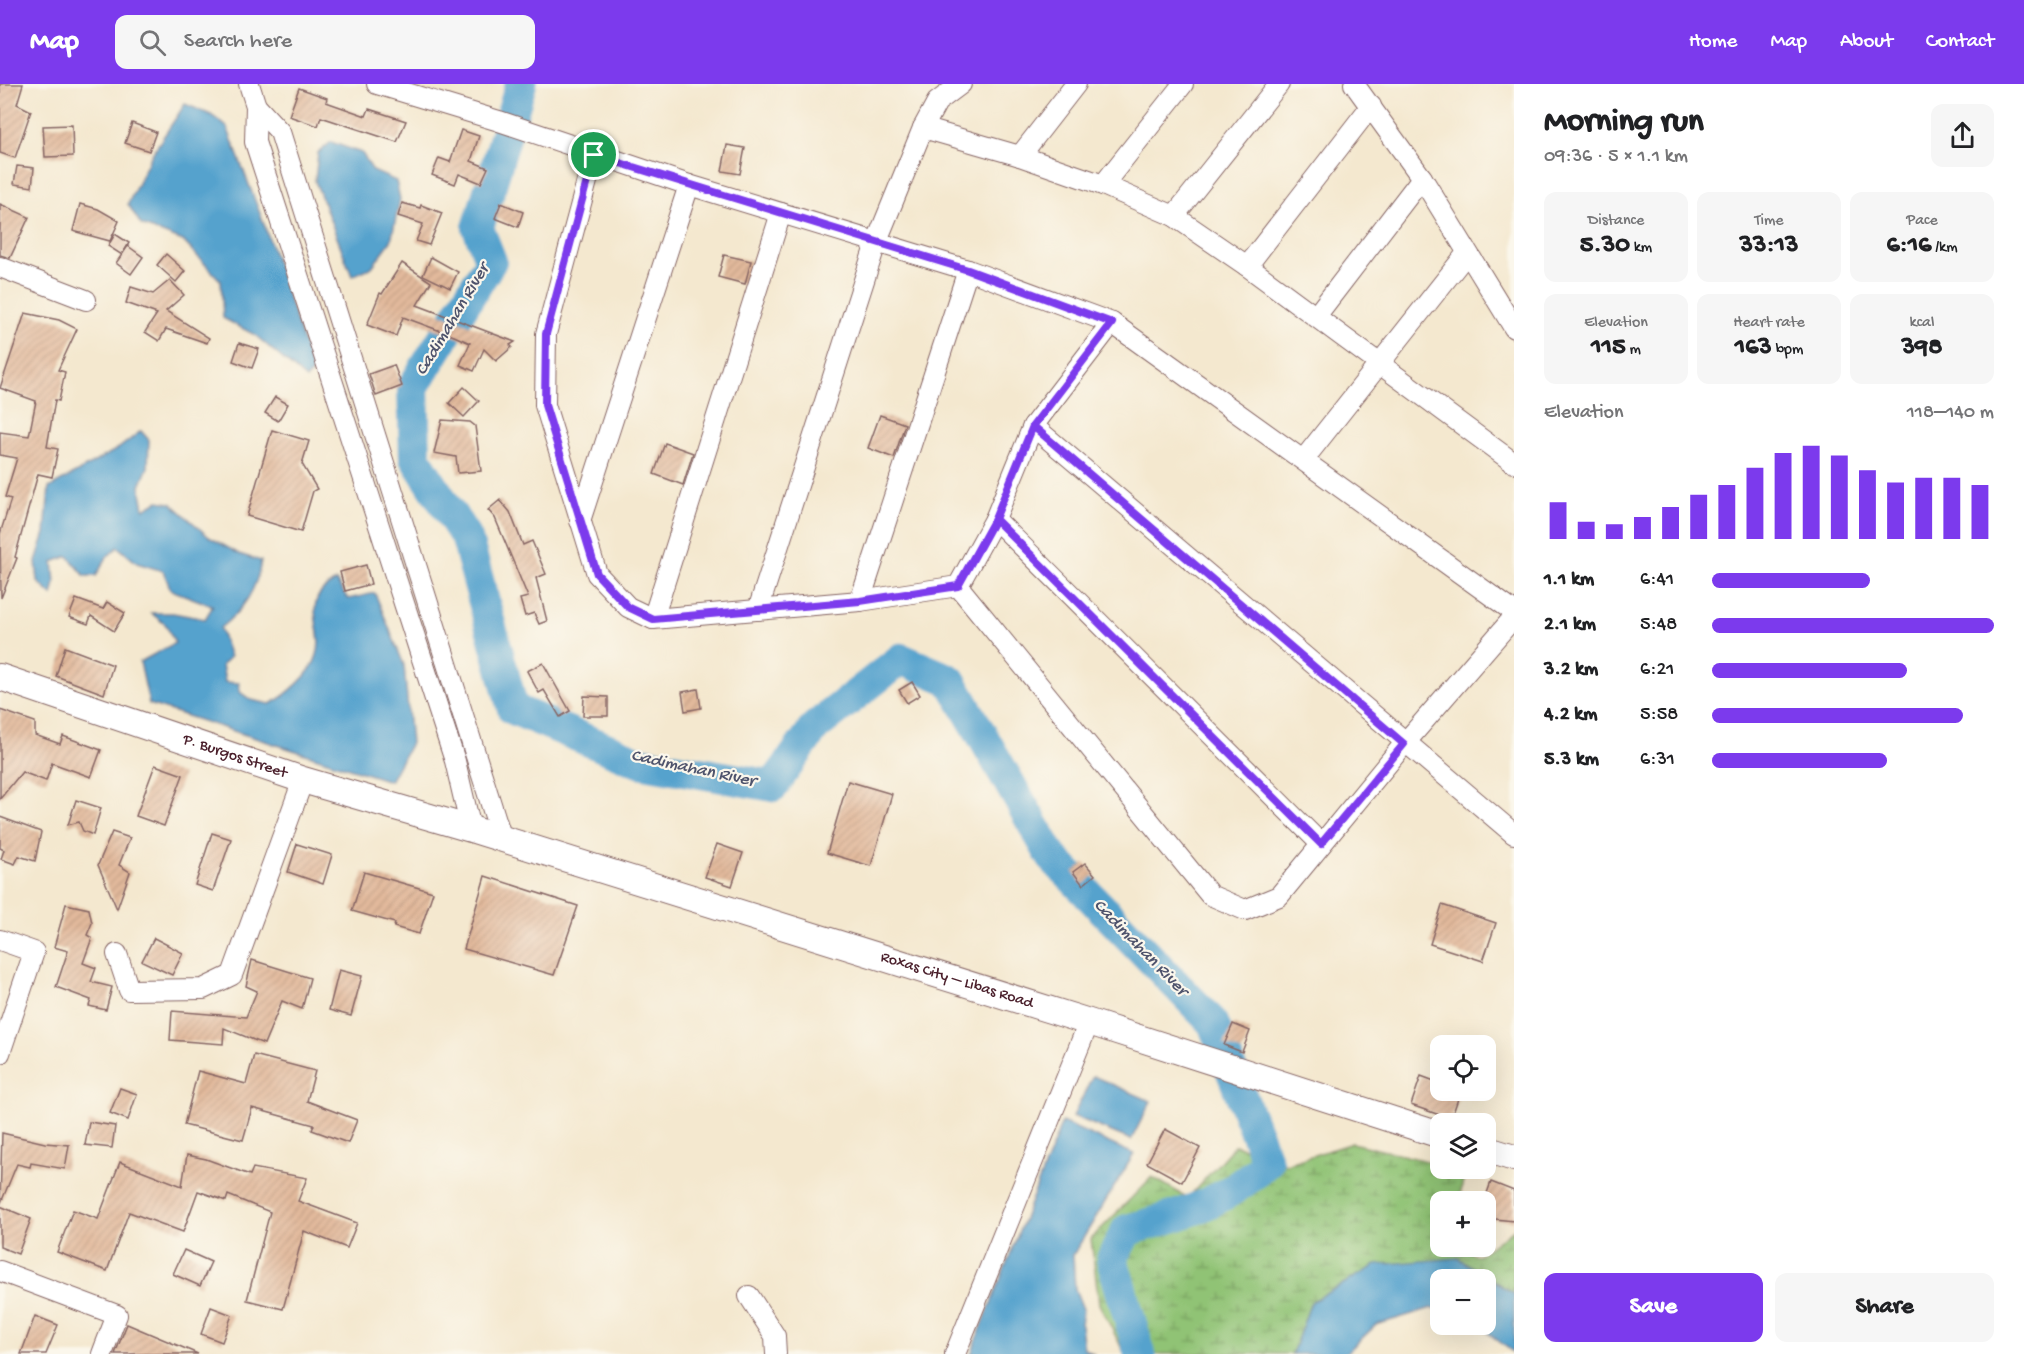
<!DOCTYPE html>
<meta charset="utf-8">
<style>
:root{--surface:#fff;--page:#f6f6f6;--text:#202124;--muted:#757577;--accent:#7c3aed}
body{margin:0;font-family:"Gochi Hand",sans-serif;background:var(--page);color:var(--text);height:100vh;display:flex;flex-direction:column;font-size:22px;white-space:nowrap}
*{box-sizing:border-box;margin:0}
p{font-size:20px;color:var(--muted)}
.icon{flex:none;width:33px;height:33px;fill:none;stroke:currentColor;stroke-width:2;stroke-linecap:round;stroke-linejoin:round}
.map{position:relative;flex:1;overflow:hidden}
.sheet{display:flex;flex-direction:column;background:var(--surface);width:510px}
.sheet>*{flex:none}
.controls{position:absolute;left:1430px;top:951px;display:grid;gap:12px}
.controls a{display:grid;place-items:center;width:66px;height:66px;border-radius:12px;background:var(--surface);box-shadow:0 6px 24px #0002;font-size:30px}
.pin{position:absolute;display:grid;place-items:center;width:51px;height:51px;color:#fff;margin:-26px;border:3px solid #fff;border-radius:50%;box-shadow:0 2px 6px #0007}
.round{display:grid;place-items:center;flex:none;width:63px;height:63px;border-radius:12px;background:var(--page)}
.overview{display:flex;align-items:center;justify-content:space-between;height:102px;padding:0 30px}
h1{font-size:33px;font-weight:700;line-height:45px}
.stats{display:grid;grid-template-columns:repeat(3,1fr);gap:9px;height:102px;padding:6px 30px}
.stats div{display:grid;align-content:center;border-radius:12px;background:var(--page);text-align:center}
.stats b{font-size:26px;font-weight:700}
.stats small{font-size:16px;font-weight:400}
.stats p{font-size:16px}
.chart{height:168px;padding:12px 30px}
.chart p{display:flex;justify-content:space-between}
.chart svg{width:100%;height:108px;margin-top:6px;stroke:var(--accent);stroke-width:6}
.button{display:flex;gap:12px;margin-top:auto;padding:12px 30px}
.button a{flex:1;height:69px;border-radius:12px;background:var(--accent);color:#fff;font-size:24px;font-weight:700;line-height:69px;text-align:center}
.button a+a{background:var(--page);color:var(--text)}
ul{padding:0 30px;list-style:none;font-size:20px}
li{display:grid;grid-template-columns:96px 72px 1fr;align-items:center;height:45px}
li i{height:15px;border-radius:8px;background:var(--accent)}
header{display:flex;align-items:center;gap:36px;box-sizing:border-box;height:84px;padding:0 30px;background:var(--accent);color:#fff}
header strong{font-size:28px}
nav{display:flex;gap:33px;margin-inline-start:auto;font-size:21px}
.search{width:420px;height:54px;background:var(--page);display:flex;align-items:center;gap:15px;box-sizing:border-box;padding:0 21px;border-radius:12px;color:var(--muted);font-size:22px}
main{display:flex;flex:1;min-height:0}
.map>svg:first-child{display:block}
</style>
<header>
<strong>Map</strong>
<div class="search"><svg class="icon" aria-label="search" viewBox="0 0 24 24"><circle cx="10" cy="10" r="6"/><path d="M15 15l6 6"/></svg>Search here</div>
<nav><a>Home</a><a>Map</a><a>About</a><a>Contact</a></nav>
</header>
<main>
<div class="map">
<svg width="1514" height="1270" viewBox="0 0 1514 1270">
<defs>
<pattern id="wetland-marsh" width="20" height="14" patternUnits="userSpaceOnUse" patternTransform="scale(1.5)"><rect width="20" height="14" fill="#90c375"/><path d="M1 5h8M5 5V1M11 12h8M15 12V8" fill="none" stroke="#789e60"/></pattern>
<pattern id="building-hatch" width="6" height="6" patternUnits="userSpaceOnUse" patternTransform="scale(1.5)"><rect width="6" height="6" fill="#e2b99b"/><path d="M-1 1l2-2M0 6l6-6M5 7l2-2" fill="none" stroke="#c39f86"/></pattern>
</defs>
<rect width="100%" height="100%" fill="#fbf7ec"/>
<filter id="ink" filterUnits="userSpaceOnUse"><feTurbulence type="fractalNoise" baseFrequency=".0167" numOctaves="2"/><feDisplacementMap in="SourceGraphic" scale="12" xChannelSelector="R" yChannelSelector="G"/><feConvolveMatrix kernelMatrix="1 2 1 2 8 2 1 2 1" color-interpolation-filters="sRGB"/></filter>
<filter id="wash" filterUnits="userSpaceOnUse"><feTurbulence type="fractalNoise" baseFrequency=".008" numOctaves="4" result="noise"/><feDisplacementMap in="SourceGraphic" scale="24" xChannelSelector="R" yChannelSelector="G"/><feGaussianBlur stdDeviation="1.35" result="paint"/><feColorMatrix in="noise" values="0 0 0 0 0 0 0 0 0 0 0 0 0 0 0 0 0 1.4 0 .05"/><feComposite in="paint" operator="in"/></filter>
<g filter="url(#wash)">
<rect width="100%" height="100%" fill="#f4e8cf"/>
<path fill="url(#wetland-marsh)" stroke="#6d7150" stroke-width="1.5" d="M1352,1059L1440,1080V1084L1465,1087L1459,1117L1440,1118V1162L1458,1163L1478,1172L1514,1145V1210L1458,1174L1292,1270H1125L1099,1220L1091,1155L1152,1093L1188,1114L1235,1061L1286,1080Z"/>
<g fill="#54a2cd" stroke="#4f607c" stroke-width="1.5">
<path d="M185,20L211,31L227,43L264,140L313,287L306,295L255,251L223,234L221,197L183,157L141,141L128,120L152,70Z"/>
<path d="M331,58L362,69L373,87L396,97L400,115L391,157L372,183L352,192L315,97L318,69Z"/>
<path d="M141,347L149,356L148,383L140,402L144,425L158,417L171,419L209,453L239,470L261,477C257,506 243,526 220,544L230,573L222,581L225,598L239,599L240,608L251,616L270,620C286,612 312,590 317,571C326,544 297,517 336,497L348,515L375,509L404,581L411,659L390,697L149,620L140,578L175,559L166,541L151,529H173L205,535L213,522L171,506L163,487L137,479L118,463L107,473L96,492H85L68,472L53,478L55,499L52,511L38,498L36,477L45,449L49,404L119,364Z"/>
<path d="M1093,992L1151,1017L1131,1056L1073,1032Z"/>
<path d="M1062,1038L1134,1070L1073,1171L1075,1205L1083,1225L1081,1241L1084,1265L1094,1270H971Z"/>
<path d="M1458,1174L1514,1210V1269L1478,1241L1485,1240V1196H1440V1226L1432,1224L1376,1241L1345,1270H1292L1311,1218L1376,1181Z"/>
</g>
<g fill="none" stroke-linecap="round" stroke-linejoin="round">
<path stroke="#54a2cd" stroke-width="32" d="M521,0L478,144L491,177L413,303L415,374L467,455L513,625L639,678L773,702L815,643L901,575L950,596L1052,773L1213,939L1267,1078C1227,1118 1181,1132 1127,1146L1112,1175L1140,1270"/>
</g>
<g id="blocks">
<g fill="url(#building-hatch)">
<path d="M0,0H23L17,20L31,27L15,74L0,69Z"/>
<path d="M299,4L327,14L326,18L366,32L369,25L406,37L397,58L321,33L318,42L289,32Z"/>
<path d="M132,39L156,48L149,67L125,59Z"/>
<path d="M72,41L73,72L45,73L43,42Z"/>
<path d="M461,46L479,52L471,77L488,84L481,99L459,90L455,100L432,91L439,74L450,78Z"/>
<path d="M727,61L745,64L740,90L722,87Z"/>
<path d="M17,82L34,84L32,103L14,100Z"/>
<path d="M402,119L420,124L421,121L442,129L429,161L416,157L423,140L398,132Z"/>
<path d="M501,119L523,128L518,143L495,134Z"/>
<path d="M0,120L29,133L10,174L0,171Z"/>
<path d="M80,120L98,125L119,137L110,157L73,147Z"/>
<path d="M115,150L129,159L122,171L108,162Z"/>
<path d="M128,162L143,173L131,190L116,179Z"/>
<path d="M166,170L185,187L176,198L157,181Z"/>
<path d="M724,171L751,177L745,200L718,193Z"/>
<path d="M431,173L458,188L450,204L423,191Z"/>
<path d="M402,179L431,198L417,221L515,258L510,261L512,263L496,277L484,265L474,287L460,281L470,259L454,252L403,233L396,252L367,241L380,209L382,210Z"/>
<path d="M170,196L184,211L166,227L209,254L207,259L166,245L159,257L145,248L157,230L126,219L131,203L153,210Z"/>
<path d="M25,229L59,236L77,245L58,286L65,288L59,317L55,316L47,363L58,365L52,393L38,390L15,473L17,474L1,514L0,450L11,415L5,413L17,374L0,371V348L29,352L36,317L0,304Z"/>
<path d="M239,259L259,265L252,284L233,277Z"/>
<path d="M394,281L402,302L376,312L369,290Z"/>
<path d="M464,303L479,317L464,333L449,319Z"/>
<path d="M275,313L288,320L278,337L265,329Z"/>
<path d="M880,331L905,340L894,374L868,364Z"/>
<path d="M442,336L470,338L475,342L481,387L458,389L456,373L434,369Z"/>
<path d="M272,346L309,357L302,380L317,405L313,407L301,448L247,432Z"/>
<path d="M665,359L693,369L683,401L654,390Z"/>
<path d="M500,416L510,428L523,461L532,457L546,490L536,494L547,537L539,540L534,529L525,532L520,515L528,513L495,434L488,426Z"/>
<path d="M366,481L371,500L345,507L340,488Z"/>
<path d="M76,515L103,525L107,518L125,529L114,547L91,532L88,540L69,533Z"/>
<path d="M65,563L113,581L104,610L56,592Z"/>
<path d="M543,579L570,627L560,633L544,606L539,609L527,587Z"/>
<path d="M912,598L920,611L907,619L899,606Z"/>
<path d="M698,605L701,624L685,627L682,608Z"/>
<path d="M584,612L608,613V632H583Z"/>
<path d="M0,626L35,638V651L60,660L63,652L101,666L91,693L52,679L46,697L22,688L0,715Z"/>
<path d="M155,681L183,691L164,742L136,732Z"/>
<path d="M848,697L892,710L871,782L827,769Z"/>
<path d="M76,716L101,724L93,751L83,747L79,738L68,741Z"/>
<path d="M0,733L41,748L35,777L19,772L15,780L1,775L4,766L0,764Z"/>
<path d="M112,748L130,754L119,781L130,788L117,825L98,781Z"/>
<path d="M212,749L231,755L213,807L195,801Z"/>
<path d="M297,760L332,771L323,800L288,788Z"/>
<path d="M717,760L743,769L732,802L705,793Z"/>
<path d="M1085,779L1095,791L1083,801L1073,788Z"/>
<path d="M364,788L433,808L419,850L394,843L395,839L352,827Z"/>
<path d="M485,792L578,822L554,891L464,865Z"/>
<path d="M66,820L89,825L92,839L87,851L92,854L83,879L96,884L91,898L112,903L106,926L89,922L91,916L56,903L68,867L54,863Z"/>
<path d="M1442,821L1496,839L1483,877L1430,860Z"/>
<path d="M154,854L183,869L172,891L142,877Z"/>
<path d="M252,876L310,894L302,925L282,917L264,960L224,944L223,960L170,956L172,927L246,933L257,907L246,902Z"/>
<path d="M339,886L362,892L351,932L329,926Z"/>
<path d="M1233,940L1250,947L1242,968L1224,961Z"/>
<path d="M254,971L315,987L307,1017L357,1036L348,1059L312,1046L314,1041L252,1024L243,1056L184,1041L198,987L246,1000Z"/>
<path d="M1421,992L1440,999V1006H1461L1451,1035L1411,1021Z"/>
<path d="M120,1004L137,1010L128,1036L110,1029Z"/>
<path d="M89,1038L115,1042L112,1064L85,1061Z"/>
<path d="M1165,1045L1200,1064L1182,1098L1147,1079Z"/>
<path d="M2,1049L45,1059L69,1061L65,1085L31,1079L30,1083L17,1080L0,1121Z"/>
<path d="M187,1071L206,1075L250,1091L253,1084L307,1094L298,1117L357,1139L347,1164L304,1147L283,1225L247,1216L270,1128L228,1111L226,1117L198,1107L183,1148L129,1128L107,1187L57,1168L73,1126L98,1135L120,1078L182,1102Z"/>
<path d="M1491,1098L1514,1107V1137L1485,1134V1115Z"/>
<path d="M0,1122L31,1135L18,1170L0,1163Z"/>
<path d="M184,1166L211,1178L200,1202L173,1190Z"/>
<path d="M211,1223L232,1231L222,1258L201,1250Z"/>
<path d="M35,1232L58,1241L46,1270H21Z"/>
<path d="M127,1240L198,1270H115Z"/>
</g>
</g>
</g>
<g filter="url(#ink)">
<use href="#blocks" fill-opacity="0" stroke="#866564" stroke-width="1.5"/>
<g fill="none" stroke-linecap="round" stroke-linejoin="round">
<defs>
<g id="minor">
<path d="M249,0L256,22L255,58L455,677L471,745"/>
<path d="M377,0L499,37L689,101L968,186L1112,239L1514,528"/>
<path d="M1354,0L1422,94L1514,244"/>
<path d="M256,22L280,48L502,755"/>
<path d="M923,44L1020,72L1103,101L1174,132L1247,182L1514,379"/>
<path d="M594,71L546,250L545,321L597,490L628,523L653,535L860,517L958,502L995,435L1033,342L1112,239"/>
<path d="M1020,72L1076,0"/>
<path d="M1103,101L1183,0"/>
<path d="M1174,132L1279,0"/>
<path d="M1247,182L1371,22"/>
<path d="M0,183L86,216"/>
<path d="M1316,232L1422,94"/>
<path d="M1033,342L1514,750"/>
<path d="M1304,375L1467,169"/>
<path d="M995,435L1321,760"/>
<path d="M580,437L689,101"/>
<path d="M958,502L1210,811L1245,826L1279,812L1404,660L1514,533"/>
<path d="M860,517L968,186"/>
<path d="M758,526L876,159L923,44L937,18L961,0"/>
<path d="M653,535L781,129"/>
<path d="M0,856L34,868L0,969"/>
<path d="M117,870L129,906L203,905L232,891L303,696"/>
<path d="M0,1187L117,1231L102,1270"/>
<path d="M749,1212L775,1252L776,1270"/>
<path d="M955,1270L1089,938"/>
</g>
<g id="major">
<path id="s1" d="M0,593L303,696L471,745L1089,938L1440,1051"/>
<path d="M1485,1065L1514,1074"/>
</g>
</defs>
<use href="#minor" stroke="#866564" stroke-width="22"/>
<use href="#major" stroke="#866564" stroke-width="28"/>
<use href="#minor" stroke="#fff" stroke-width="20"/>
<use href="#major" stroke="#fff" stroke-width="26"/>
</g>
</g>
<g fill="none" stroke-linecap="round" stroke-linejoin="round" filter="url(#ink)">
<defs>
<path id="route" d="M594,71L546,250L545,321L597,490L628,523L653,535L860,517L958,502L995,435L1033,342L1404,660L1321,760L995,435L1033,342L1112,239L968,186L594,71"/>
</defs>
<use href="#route" stroke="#fff" stroke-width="12"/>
<use href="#route" stroke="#7c3aed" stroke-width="8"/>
</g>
<g text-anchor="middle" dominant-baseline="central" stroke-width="4.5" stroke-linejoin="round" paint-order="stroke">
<g font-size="16" fill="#4a1f2b" stroke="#fbf7ec">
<text stroke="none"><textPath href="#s1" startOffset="248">P. Burgos Street</textPath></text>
<text stroke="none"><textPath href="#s1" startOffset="1004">Roxas City – Libas Road</textPath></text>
</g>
<g font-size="18" font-style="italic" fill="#4e536c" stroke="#fbf7ec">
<text transform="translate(453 236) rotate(-59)">Cadimahan River</text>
<text transform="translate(693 685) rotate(12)">Cadimahan River</text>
<text transform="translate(1140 864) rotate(46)">Cadimahan River</text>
</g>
</g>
</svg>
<div class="controls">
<a><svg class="icon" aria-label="locate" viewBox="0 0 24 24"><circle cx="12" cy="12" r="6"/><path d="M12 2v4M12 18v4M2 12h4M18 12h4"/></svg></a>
<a><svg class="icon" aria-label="layers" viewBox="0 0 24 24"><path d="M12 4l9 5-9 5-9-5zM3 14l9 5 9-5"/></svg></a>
<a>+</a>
<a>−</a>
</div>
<div class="pin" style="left:594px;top:71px;background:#1e9e55"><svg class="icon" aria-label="arrive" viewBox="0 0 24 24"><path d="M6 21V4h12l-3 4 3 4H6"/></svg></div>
</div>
<section class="sheet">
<div class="overview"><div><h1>Morning run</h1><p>09:36 · 5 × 1.1 km</p></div><a class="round"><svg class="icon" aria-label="share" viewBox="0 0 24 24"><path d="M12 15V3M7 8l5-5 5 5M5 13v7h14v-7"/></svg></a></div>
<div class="stats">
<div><p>Distance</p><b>5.30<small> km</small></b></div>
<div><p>Time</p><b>33:13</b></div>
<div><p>Pace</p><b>6:16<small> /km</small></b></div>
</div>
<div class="stats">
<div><p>Elevation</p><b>115<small> m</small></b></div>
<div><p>Heart rate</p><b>163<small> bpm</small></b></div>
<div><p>kcal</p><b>398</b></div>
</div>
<div class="chart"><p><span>Elevation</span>118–140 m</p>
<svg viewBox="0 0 160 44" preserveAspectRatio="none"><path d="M5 44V29M15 44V37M25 44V38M35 44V35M45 44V31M55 44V26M65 44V22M75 44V15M85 44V9M95 44V6M105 44V10M115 44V16M125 44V21M135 44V19M145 44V19M155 44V22"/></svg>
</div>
<ul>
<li><b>1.1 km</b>6:41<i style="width:56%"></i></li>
<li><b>2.1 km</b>5:48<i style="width:100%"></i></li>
<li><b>3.2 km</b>6:21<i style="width:69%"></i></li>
<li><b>4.2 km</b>5:58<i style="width:89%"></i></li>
<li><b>5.3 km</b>6:31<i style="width:62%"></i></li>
</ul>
<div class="button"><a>Save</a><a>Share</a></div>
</section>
</main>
